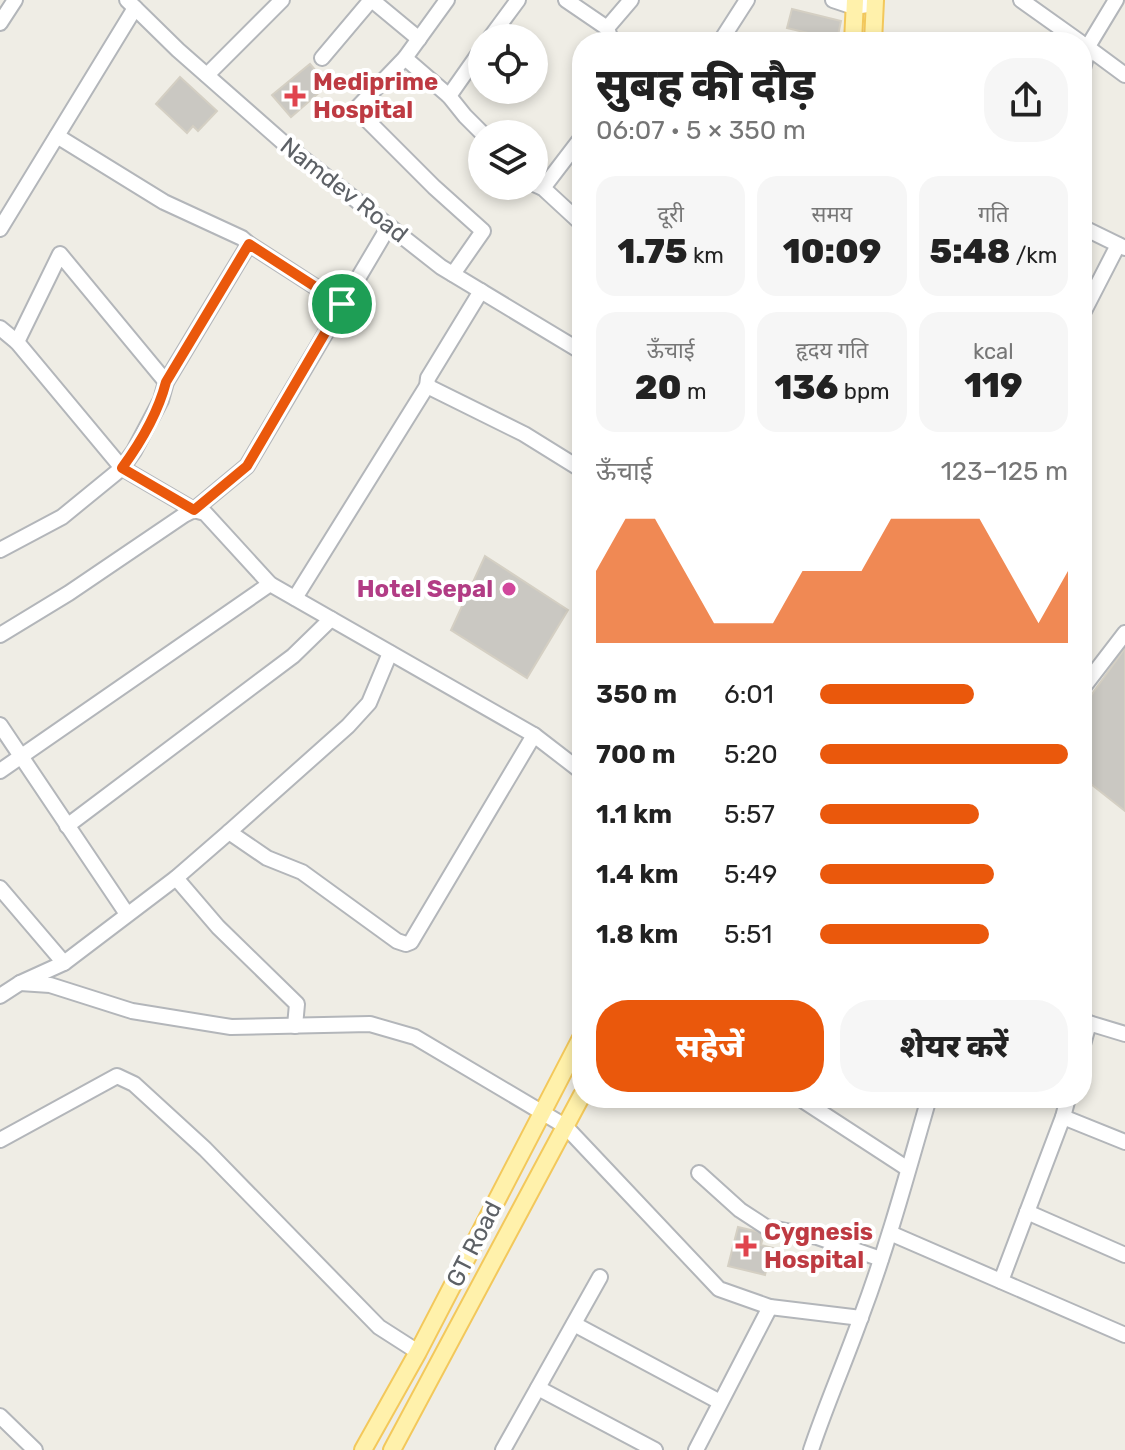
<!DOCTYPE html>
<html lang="hi">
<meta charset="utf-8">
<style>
:root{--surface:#fff;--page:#f6f6f6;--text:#222;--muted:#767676;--accent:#ea580c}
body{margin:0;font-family:Rubik,"Noto Sans Devanagari",sans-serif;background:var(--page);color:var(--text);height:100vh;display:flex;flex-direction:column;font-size:30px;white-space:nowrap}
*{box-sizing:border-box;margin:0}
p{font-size:26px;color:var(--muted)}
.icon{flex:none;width:44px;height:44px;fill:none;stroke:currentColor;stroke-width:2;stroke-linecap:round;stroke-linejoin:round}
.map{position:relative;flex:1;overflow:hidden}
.drawer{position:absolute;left:572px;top:32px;width:520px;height:1076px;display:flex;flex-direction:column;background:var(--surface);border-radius:32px;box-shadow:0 4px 12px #0003}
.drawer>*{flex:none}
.tools{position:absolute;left:468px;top:24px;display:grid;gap:16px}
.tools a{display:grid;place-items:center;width:80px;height:80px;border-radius:50%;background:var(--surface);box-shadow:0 4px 12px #0003;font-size:40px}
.pin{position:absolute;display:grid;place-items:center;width:68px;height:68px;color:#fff;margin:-34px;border:4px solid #fff;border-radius:50%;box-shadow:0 2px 8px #0007}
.round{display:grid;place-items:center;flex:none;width:84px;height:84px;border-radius:32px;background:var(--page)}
.head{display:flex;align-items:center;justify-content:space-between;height:136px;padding:0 24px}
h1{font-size:44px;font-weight:800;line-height:60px}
.metrics{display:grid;grid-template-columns:repeat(3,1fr);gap:12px;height:136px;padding:8px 24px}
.metrics div{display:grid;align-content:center;border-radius:20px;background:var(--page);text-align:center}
.metrics b{font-size:34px;font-weight:800}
.metrics small{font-size:22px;font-weight:400}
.metrics p{font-size:22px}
.chart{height:224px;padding:16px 24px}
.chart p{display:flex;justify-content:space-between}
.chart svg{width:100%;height:144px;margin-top:8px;fill:var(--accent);opacity:.7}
.cta{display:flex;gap:16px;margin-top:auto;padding:16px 24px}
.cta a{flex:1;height:92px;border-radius:32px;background:var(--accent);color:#fff;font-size:32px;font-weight:800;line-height:92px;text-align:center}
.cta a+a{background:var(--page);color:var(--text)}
ul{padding:0 24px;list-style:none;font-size:26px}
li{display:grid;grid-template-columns:128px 96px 1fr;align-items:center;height:60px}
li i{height:20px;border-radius:10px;background:var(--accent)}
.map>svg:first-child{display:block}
</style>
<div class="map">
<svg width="1125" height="1450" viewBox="0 0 1125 1450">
<rect width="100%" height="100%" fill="#efede5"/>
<g fill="#cac8c2" stroke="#d4cfc3" stroke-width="2">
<path d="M792,9L841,21L837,40L787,28Z"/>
<path d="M310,64L328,85L291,117L272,95Z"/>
<path d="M180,77L217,111L198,131L193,126L187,133L156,104Z"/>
<path d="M485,556L568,610L527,678L451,630Z"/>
<path d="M1125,648V811L1082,777V708Z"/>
<path d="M738,1227L764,1233L761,1245L781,1250L777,1269L767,1266L765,1275L728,1266Z"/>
</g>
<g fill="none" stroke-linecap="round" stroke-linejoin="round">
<defs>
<g id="minor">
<path d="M127,0L178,50L286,145L441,267L582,352"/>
<path d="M372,0L419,39"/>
<path d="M447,0L405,58L356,109L434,187L483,231L453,274"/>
<path d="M566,0L607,28L610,37L616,42"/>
<path d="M833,0L854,7L874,4"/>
<path d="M1021,0L1080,42"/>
<path d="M0,23L15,0"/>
<path d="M607,28L631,0"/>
<path d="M490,38L518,0"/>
<path d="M720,42L747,0"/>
<path d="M1083,44L1125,75"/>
<path d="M322,58L371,0"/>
<path d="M405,58L449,96L465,116L483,134"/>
<path d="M1082,72L1090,43L1116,0"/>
<path d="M207,75L282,0"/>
<path d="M449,96L482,49"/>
<path d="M534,184L543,188L582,224"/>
<path d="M543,188L582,137"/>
<path d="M1082,227L1125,248"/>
<path d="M0,229L135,8"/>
<path d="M249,244L342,304"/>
<path d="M1082,315L1118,245"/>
<path d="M0,328L17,342L122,468L194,510L205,513L270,584L534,735L582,772"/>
<path d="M17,342L60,254L166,382"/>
<path d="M427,386L524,434L582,470"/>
<path d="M0,550L62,517L122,468L134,451L161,400L166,382L249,244L242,238L164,202L57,136"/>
<path d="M295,598L427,386L428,378L481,291"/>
<path d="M0,635L69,593L184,515L194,510L247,466L389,226"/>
<path d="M1082,689L1125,633"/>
<path d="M0,725L127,914"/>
<path d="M0,771L270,584"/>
<path d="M67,826L293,656L331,619"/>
<path d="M229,832L267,858L302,872L397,941L406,944L411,942L534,735"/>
<path d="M176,878L218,927L297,1004L295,1026"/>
<path d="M0,888L64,963"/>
<path d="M20,983L50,985L132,1011L231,1027L370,1024L415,1037L565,1126L719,1289L770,1307L861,1318"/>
<path d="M0,996L20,983L64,963L176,878L229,832L348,726L369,703L390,653"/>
<path d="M1082,1021L1125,1034"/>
<path d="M1082,1048L1089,1023"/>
<path d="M799,1098L908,1169"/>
<path d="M1063,1117L1125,1142"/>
<path d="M0,1140L117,1076L134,1084L205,1149L379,1327L418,1352"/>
<path d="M699,1173L740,1210L766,1227L817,1237L881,1259"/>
<path d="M1027,1212L1125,1255"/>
<path d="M890,1233L1125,1335"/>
<path d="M1001,1281L1063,1117L1068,1098"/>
<path d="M574,1324L720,1402"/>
<path d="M538,1388L655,1450"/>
<path d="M0,1416L35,1450"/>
<path d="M503,1450L600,1277"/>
<path d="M696,1450L770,1307"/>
<path d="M811,1450C826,1405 845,1362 861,1317C888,1245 908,1171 929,1098"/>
</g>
<g id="major">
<path d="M853,42L855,0"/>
<path d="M873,42L875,0"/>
<path d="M363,1450L418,1352L582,1036"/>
<path d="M392,1450L582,1095"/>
</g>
</defs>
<use href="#minor" stroke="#b3b6ba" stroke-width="18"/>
<use href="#major" stroke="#f3c85b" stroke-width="20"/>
<use href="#minor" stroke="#fff" stroke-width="14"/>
<use href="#major" stroke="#fff1ab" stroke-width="16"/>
</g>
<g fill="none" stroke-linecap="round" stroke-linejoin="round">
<defs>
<path id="route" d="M249,244L342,304L247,466L194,510L122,468C141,442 158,413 166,382Z"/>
</defs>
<use href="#route" stroke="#fff" stroke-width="16"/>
<use href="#route" stroke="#ea580c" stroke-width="10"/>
</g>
<g fill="#e0444e" stroke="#fff" stroke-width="3">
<path d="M291 84h8v8h8v8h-8v8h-8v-8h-8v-8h8z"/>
<path d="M742 1234h8v8h8v8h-8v8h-8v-8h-8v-8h8z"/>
</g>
<circle fill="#d1479c" stroke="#fff" stroke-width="3" cx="509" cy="589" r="8"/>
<g text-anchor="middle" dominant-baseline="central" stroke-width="8" stroke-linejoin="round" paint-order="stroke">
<g font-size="24" font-weight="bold" fill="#be3a42" stroke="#fff" text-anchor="start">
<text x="313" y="82">Mediprime<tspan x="313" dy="28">Hospital</tspan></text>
<text x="764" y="1232">Cygnesis<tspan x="764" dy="28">Hospital</tspan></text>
</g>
<g font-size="24" fill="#5d6166" stroke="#fff">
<text transform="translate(344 190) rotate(38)">Namdev Road</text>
<text transform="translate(474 1244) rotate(-63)">GT Road</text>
</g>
<g font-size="24" font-weight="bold" fill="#b23c85" stroke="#fff" text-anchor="end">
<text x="493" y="589">Hotel Sepal</text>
</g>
</g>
</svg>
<div class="tools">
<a><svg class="icon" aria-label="locate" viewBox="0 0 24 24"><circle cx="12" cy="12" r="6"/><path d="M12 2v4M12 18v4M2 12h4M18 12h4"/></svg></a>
<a><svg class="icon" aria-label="layers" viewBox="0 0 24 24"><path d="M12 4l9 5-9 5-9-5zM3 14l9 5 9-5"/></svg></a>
</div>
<div class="pin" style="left:342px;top:304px;background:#1e9e55"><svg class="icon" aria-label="arrive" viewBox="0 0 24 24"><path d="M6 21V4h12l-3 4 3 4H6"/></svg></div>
<section class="drawer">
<div class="head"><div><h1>सुबह की दौड़</h1><p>06:07 · 5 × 350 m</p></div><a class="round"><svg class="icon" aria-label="share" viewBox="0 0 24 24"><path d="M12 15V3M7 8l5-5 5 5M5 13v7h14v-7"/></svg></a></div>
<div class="metrics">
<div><p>दूरी</p><b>1.75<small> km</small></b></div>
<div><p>समय</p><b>10:09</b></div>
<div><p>गति</p><b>5:48<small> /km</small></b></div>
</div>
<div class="metrics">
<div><p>ऊँचाई</p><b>20<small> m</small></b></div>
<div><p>हृदय गति</p><b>136<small> bpm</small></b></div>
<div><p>kcal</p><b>119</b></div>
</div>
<div class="chart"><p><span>ऊँचाई</span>123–125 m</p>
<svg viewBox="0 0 160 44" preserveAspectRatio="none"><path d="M0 44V22L10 6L20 6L30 22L40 38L50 38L60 38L70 22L80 22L90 22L100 6L110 6L120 6L130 6L140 22L150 38L160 22V44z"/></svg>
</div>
<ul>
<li><b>350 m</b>6:01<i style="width:62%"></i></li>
<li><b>700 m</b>5:20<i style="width:100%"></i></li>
<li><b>1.1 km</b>5:57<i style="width:64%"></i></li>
<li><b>1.4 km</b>5:49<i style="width:70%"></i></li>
<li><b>1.8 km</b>5:51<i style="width:68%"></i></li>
</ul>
<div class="cta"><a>सहेजें</a><a>शेयर करें</a></div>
</section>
</div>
